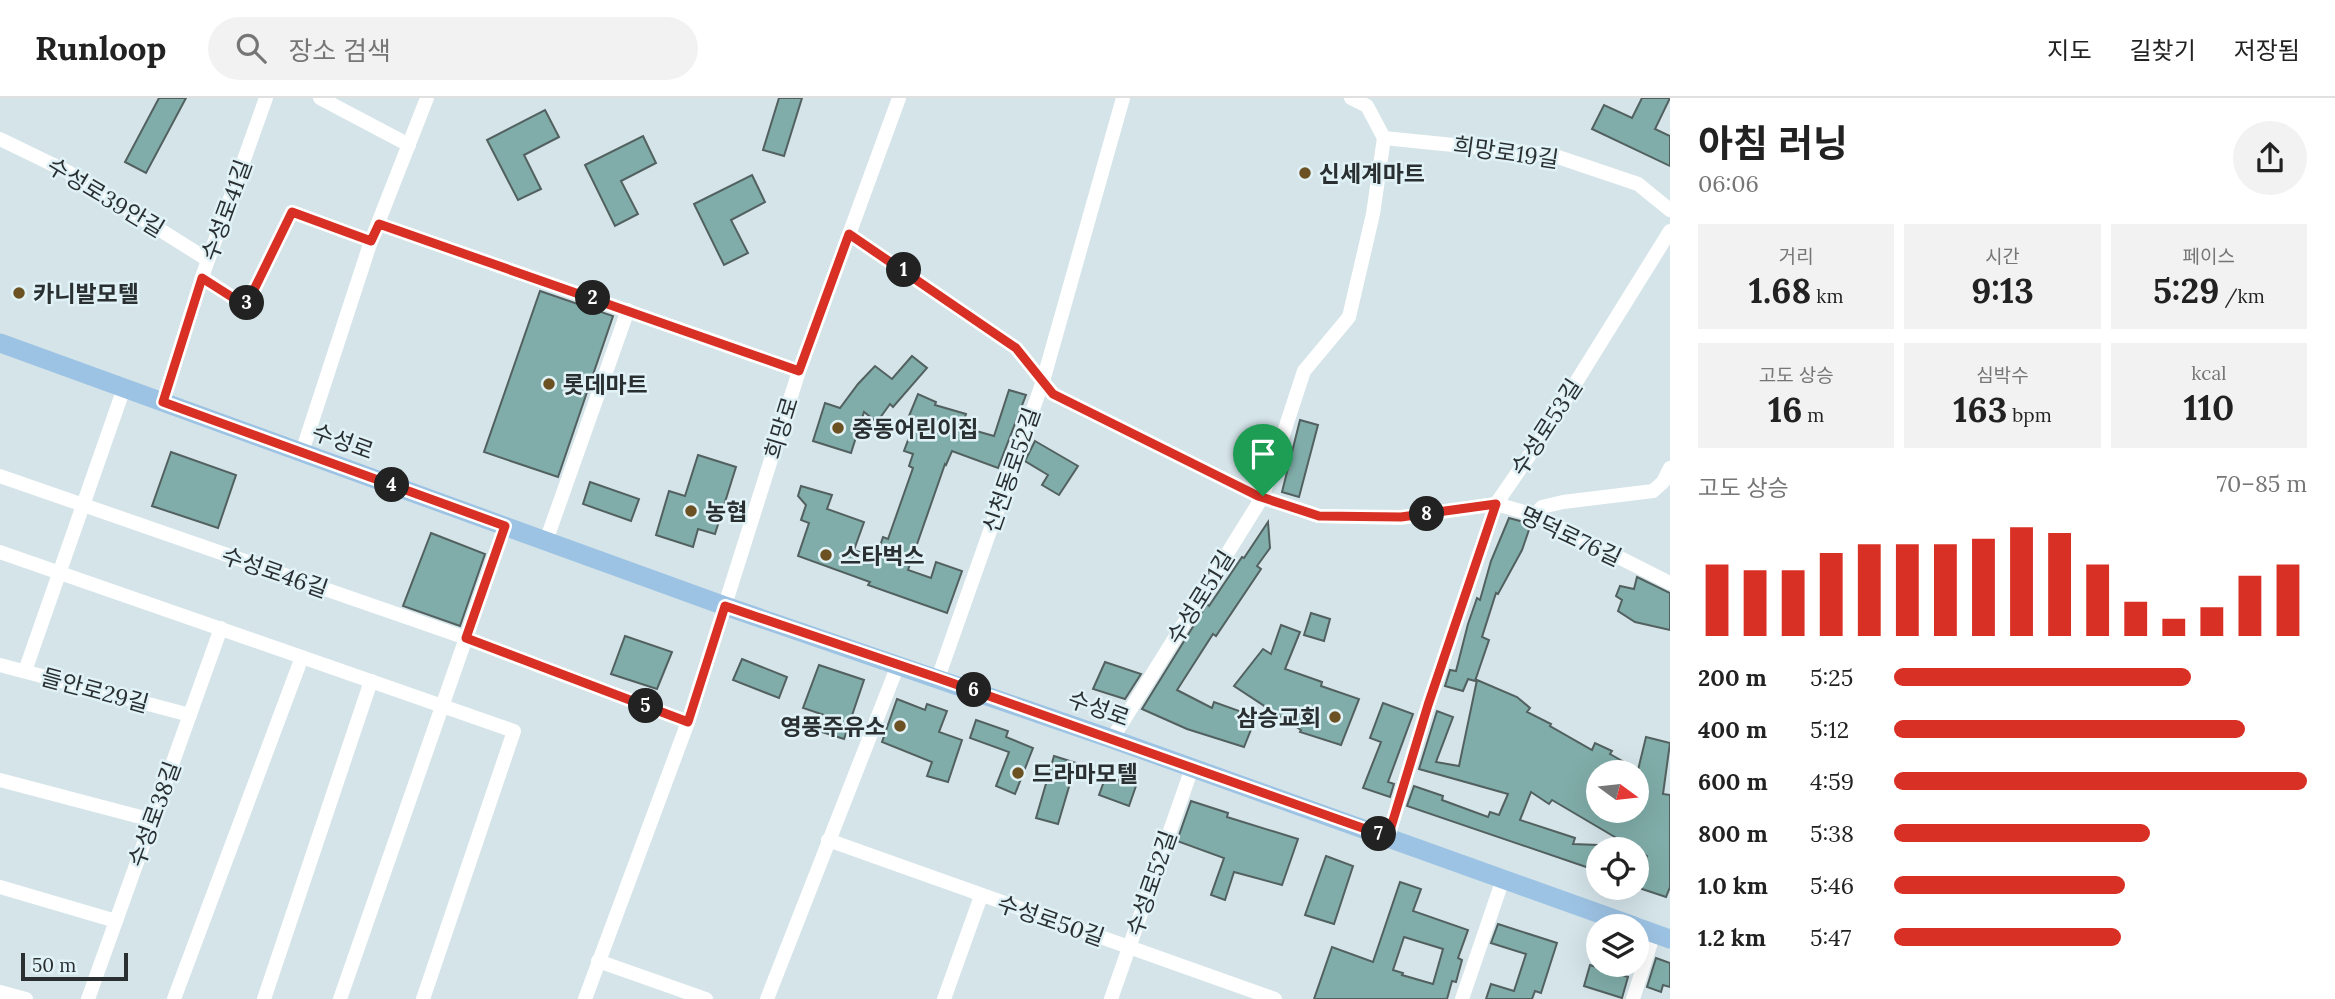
<!DOCTYPE html>
<html lang="ko">
<meta charset="utf-8">
<style>
:root{--surface:#fff;--page:#f2f2f2;--text:#222;--muted:#767676;--line:#e0e0e0;--accent:#d93025}
body{margin:0;font-family:Lora,"Noto Sans KR",serif;background:var(--page);color:var(--text);height:100vh;display:flex;flex-direction:column;font-size:26px;white-space:nowrap}
*{box-sizing:border-box;margin:0}
p{font-size:23px;color:var(--muted)}
.icon{flex:none;width:38px;height:38px;fill:none;stroke:currentColor;stroke-width:2;stroke-linecap:round;stroke-linejoin:round}
.map{position:relative;flex:1;overflow:hidden}
.sheet{display:flex;flex-direction:column;background:var(--surface);width:665px}
.sheet>*{flex:none}
.needle{width:46px;rotate:105deg}
.fabs{position:absolute;left:1586px;top:662px;display:grid;gap:14px}
.fabs a{display:grid;place-items:center;width:63px;height:63px;border-radius:50%;background:var(--surface);box-shadow:0 7px 28px #0002;font-size:35px}
.scale{position:absolute;left:21px;bottom:18px;width:107px;box-sizing:border-box;padding-left:7px;border:4px solid #2a3032;border-top:0;font-size:19px;line-height:24px;white-space:nowrap;color:#2a3032;-webkit-text-stroke:5px #e1f2f7;paint-order:stroke}
.pin{position:absolute;display:grid;place-items:center;width:60px;height:60px;color:#fff;margin:-72px -30px;border-radius:50% 50% 50% 0;rotate:-45deg;box-shadow:0 0 7px #0007}
.pin .icon{rotate:45deg}
.km{position:absolute;width:35px;height:35px;margin:-18px;border-radius:50%;background:#222;color:#fff;font-size:19px;line-height:35px;text-align:center}
.round{display:grid;place-items:center;flex:none;width:74px;height:74px;border-radius:37px;background:var(--page)}
.summary{display:flex;align-items:center;justify-content:space-between;height:119px;padding:0 28px}
h1{font-size:38px;font-weight:700;line-height:52px}
.metrics{display:grid;grid-template-columns:repeat(3,1fr);gap:10px;height:119px;padding:7px 28px}
.metrics div{display:grid;align-content:center;border-radius:0px;background:var(--page);text-align:center}
.metrics b{font-size:35px;font-weight:700}
.metrics small{font-size:19px;font-weight:400}
.metrics p{font-size:19px}
.chart{height:196px;padding:14px 28px}
.chart p{display:flex;justify-content:space-between}
.chart svg{width:100%;height:126px;margin-top:7px;stroke:var(--accent);stroke-width:6}
ul{padding:0 28px;list-style:none;font-size:23px}
li{display:grid;grid-template-columns:112px 84px 1fr;align-items:center;height:52px}
li i{height:18px;border-radius:9px;background:var(--accent)}
header{display:flex;align-items:center;gap:42px;box-sizing:border-box;height:98px;padding:0 35px;background:var(--surface);border-bottom:2px solid var(--line)}
header strong{font-size:33px}
nav{display:flex;gap:38px;margin-inline-start:auto;font-size:24px}
.search{width:490px;height:63px;background:var(--page);display:flex;align-items:center;gap:18px;box-sizing:border-box;padding:0 24px;border-radius:38px;color:var(--muted);font-size:26px}
main{display:flex;flex:1;min-height:0}
.map>svg:first-child{display:block}
</style>
<header>
<strong>Runloop</strong>
<div class="search"><svg class="icon" aria-label="search" viewBox="0 0 24 24"><circle cx="10" cy="10" r="6"/><path d="M15 15l6 6"/></svg>장소 검색</div>
<nav><a>지도</a><a>길찾기</a><a>저장됨</a></nav>
</header>
<main>
<div class="map">
<svg width="1670" height="901" viewBox="0 0 1670 901">
<rect width="100%" height="100%" fill="#d4e4e9"/>
<g fill="#80ada9" stroke="#526160" stroke-width="2" fill-rule="evenodd">
<path d="M159,0H186L146,75L125,64Z"/>
<path d="M779,0H802L784,58L763,52Z"/>
<path d="M1642,0H1670L1655,31L1670,38V68L1592,31L1604,7L1632,20Z"/>
<path d="M545,12L559,39L524,57L541,91L518,102L487,42Z"/>
<path d="M643,38L656,65L621,83L638,116L615,128L585,67Z"/>
<path d="M752,77L765,104L731,122L748,155L724,167L694,106Z"/>
<path d="M540,193L613,218L558,379L484,354Z"/>
<path d="M912,258L927,270L893,309L890,306L877,324L864,314L851,355L813,343L825,305L840,310L858,286L875,268L892,281Z"/>
<path d="M1009,292L1026,297L998,370L952,353L946,367L945,366L908,472L931,480L936,464L962,473L947,515L868,487L870,484L798,458L809,425L801,422L806,407L798,398L801,388L832,397L827,411L864,424L854,452L876,460L883,439L888,441L913,370L909,368L913,356L904,353L916,321L909,318L918,296L936,304L935,307L966,316L962,329L994,338Z"/>
<path d="M1300,322L1318,327L1299,399L1282,394Z"/>
<path d="M1035,343L1078,368L1059,397L1042,387L1048,377L1025,363Z"/>
<path d="M171,354L236,377L218,430L152,408Z"/>
<path d="M698,357L736,369L715,436L698,431L693,449L656,437L669,393L685,398Z"/>
<path d="M590,384L639,401L631,423L583,406Z"/>
<path d="M1509,420L1531,426L1522,452L1498,496L1496,495L1482,539L1489,542L1475,583L1468,581L1463,593L1445,588L1450,572L1456,573L1468,526L1477,500L1480,502L1491,463Z"/>
<path d="M1268,424L1270,450L1257,468L1261,471L1216,538L1213,536L1177,592L1212,610L1214,604L1256,619L1244,649L1187,631L1142,611L1207,506L1209,508L1242,459L1244,460Z"/>
<path d="M431,435L485,456L460,528L403,508Z"/>
<path d="M1637,479L1670,495V532L1635,524L1618,513L1622,502L1616,498L1620,488L1634,491Z"/>
<path d="M1311,515L1330,521L1324,543L1304,537Z"/>
<path d="M1281,527L1300,534L1285,571L1322,584L1321,588L1359,601L1341,647L1300,634L1301,632L1234,588L1263,551L1271,556Z"/>
<path d="M625,538L672,554L657,591L611,576Z"/>
<path d="M742,561L787,579L779,600L733,582Z"/>
<path d="M1105,564L1141,576L1125,601L1093,591Z"/>
<path d="M819,567L864,582L844,641L822,634L827,618L803,610Z"/>
<path d="M1477,582L1517,599L1530,610L1527,614L1551,626L1550,628L1592,652L1595,645L1612,653L1610,656L1638,672L1646,639L1670,645L1663,696L1670,697V789L1666,799L1636,789V760L1644,763L1647,758L1552,702L1549,706L1531,694L1520,722L1575,740L1573,746L1598,747V773L1407,708L1414,688L1443,698L1442,702L1488,719L1490,714L1499,717L1508,696L1419,671L1437,613L1453,619L1436,664L1459,668ZM1598,674H1637L1636,712H1598V697L1589,692Z"/>
<path d="M897,601L925,612L927,606L947,613L939,634L962,642L948,684L927,678L932,664L882,644Z"/>
<path d="M1383,605L1413,616L1388,684L1394,686L1390,699L1363,690L1381,644L1370,640Z"/>
<path d="M976,622L1008,633L1006,639L1033,650L1015,696L996,688L1009,654L970,640Z"/>
<path d="M1054,658L1076,665L1058,726L1036,720Z"/>
<path d="M1106,678L1136,688L1129,708L1099,697Z"/>
<path d="M1191,703L1228,715L1227,719L1298,741L1282,787L1234,774L1225,802L1211,797L1224,760L1177,743Z"/>
<path d="M1326,758L1353,768L1334,826L1305,817Z"/>
<path d="M1400,784L1421,791L1413,813L1468,832L1458,860L1462,862L1456,884L1452,883L1447,901H1314L1332,849L1373,864ZM1404,839L1443,851L1433,886L1402,877L1403,875L1393,872Z"/>
<path d="M1498,826L1557,845L1541,895L1535,893L1532,901H1486L1491,886L1514,893L1526,856L1491,845Z"/>
<path d="M1656,860L1670,865V889L1663,887L1661,894L1647,889Z"/>
<path d="M1590,867L1628,879L1622,900L1584,888Z"/>
</g>
<g fill="none" stroke-linecap="round" stroke-linejoin="round">
<g stroke="#fff" stroke-width="14">
<path d="M320,0L409,47"/>
<path d="M1351,0L1367,8L1384,40"/>
<path d="M1384,40L1552,57L1638,86L1670,112"/>
<path d="M0,41L68,74L208,162"/>
<path d="M379,126L799,273"/>
<path d="M849,136L1016,250L1053,296L1258,398L1319,418L1400,420L1496,406L1535,417L1670,485"/>
<path d="M202,179L246,208L292,114L371,143"/>
<path d="M163,304L202,179L266,0"/>
<path d="M302,354L371,143L427,0"/>
<path d="M0,378L466,540L688,624"/>
<path d="M1535,417L1542,409L1563,404L1653,393L1663,384L1670,370"/>
<path d="M546,443L628,212"/>
<path d="M0,454L514,633L423,901"/>
<path d="M0,567L190,617"/>
<path d="M25,573L124,290"/>
<path d="M938,580L1043,283L1123,0"/>
<path d="M1112,641L1263,398L1304,273L1349,219L1373,116L1384,40"/>
<path d="M0,682L152,722"/>
<path d="M1388,739L1428,607L1496,406L1542,339L1670,133"/>
<path d="M828,742L1275,901"/>
<path d="M0,789L116,823"/>
<path d="M598,863L706,901"/>
<path d="M0,894L26,901"/>
<path d="M88,901L221,530"/>
<path d="M174,901L302,559"/>
<path d="M264,901L371,583"/>
<path d="M340,901L505,428"/>
<path d="M585,901L688,624L799,273L899,0"/>
<path d="M767,901L898,567"/>
<path d="M944,901L981,798"/>
<path d="M1111,901L1192,670"/>
<path d="M1462,901L1503,781"/>
<path d="M1633,901L1654,835"/>
</g>
<g stroke="#9dc3e4" stroke-width="19">
<path d="M0,245L725,508L1112,641L1634,828"/>
<path d="M1636,829L1670,841"/>
</g>
</g>
<g fill="none" stroke-linecap="round" stroke-linejoin="round">
<defs>
<path id="route" d="M292,114L371,143L379,126L799,273L849,136L1016,250L1053,296L1258,398L1319,418L1401,419L1496,406L1428,607L1388,739L938,580L725,508L688,624L466,540L505,428L163,304L202,180L246,208Z"/>
</defs>
<use href="#route" stroke="#fff" stroke-width="14"/>
<use href="#route" stroke="#d93025" stroke-width="9"/>
</g>
<g fill="#6c5223" stroke="#e1f2f7" stroke-width="2.5">
<circle cx="1305" cy="75" r="7"/>
<circle cx="19" cy="195" r="7"/>
<circle cx="549" cy="286" r="7"/>
<circle cx="838" cy="330" r="7"/>
<circle cx="691" cy="413" r="7"/>
<circle cx="826" cy="457" r="7"/>
<circle cx="1335" cy="619" r="7"/>
<circle cx="900" cy="628" r="7"/>
<circle cx="1018" cy="675" r="7"/>
</g>
<g text-anchor="middle" dominant-baseline="central" stroke-width="5" stroke-linejoin="round" paint-order="stroke">
<g font-size="23" fill="#2a3032" stroke="#e1f2f7">
<text transform="translate(1506 54) rotate(8)">희망로19길</text>
<text transform="translate(106 99) rotate(31)">수성로39안길</text>
<text transform="translate(226 112) rotate(-70)">수성로41길</text>
<text transform="translate(1546 329) rotate(-57)">수성로53길</text>
<text transform="translate(781 330) rotate(-73)">희망로</text>
<text transform="translate(343 343) rotate(20)">수성로</text>
<text transform="translate(1011 372) rotate(-71)">신천동로52길</text>
<text transform="translate(1571 438) rotate(25)">명덕로76길</text>
<text transform="translate(275 474) rotate(19)">수성로46길</text>
<text transform="translate(1200 499) rotate(-58)">수성로51길</text>
<text transform="translate(95 592) rotate(15)">들안로29길</text>
<text transform="translate(1099 610) rotate(20)">수성로</text>
<text transform="translate(154 716) rotate(-70)">수성로38길</text>
<text transform="translate(1151 785) rotate(-71)">수성로52길</text>
<text transform="translate(1051 822) rotate(19)">수성로50길</text>
</g>
<g font-size="23" font-weight="bold" fill="#2a3032" stroke="#e1f2f7" text-anchor="start">
<text x="1319" y="75">신세계마트</text>
<text x="33" y="195">카니발모텔</text>
<text x="563" y="286">롯데마트</text>
<text x="852" y="330">중동어린이집</text>
<text x="705" y="413">농협</text>
<text x="840" y="457">스타벅스</text>
<text x="1321" y="619" text-anchor="end">삼승교회</text>
<text x="886" y="628" text-anchor="end">영풍주유소</text>
<text x="1032" y="675">드라마모텔</text>
</g>
</g>
</svg>
<div class="fabs">
<a><svg class="needle" viewBox="-14 -14 28 28"><path d="M0-13l5 13h-10z" fill="#e53935"/><path d="M0 13l5-13h-10z" fill="#767676"/></svg></a>
<a><svg class="icon" aria-label="locate" viewBox="0 0 24 24"><circle cx="12" cy="12" r="6"/><path d="M12 2v4M12 18v4M2 12h4M18 12h4"/></svg></a>
<a><svg class="icon" aria-label="layers" viewBox="0 0 24 24"><path d="M12 4l9 5-9 5-9-5zM3 14l9 5 9-5"/></svg></a>
</div>
<div class="scale">50 m</div>
<div class="pin" style="left:1263px;top:398px;background:#1e9e55"><svg class="icon" aria-label="arrive" viewBox="0 0 24 24"><path d="M6 21V4h12l-3 4 3 4H6"/></svg></div>
<b class="km" style="left:904px;top:172px">1</b>
<b class="km" style="left:593px;top:200px">2</b>
<b class="km" style="left:247px;top:205px">3</b>
<b class="km" style="left:392px;top:387px">4</b>
<b class="km" style="left:646px;top:608px">5</b>
<b class="km" style="left:974px;top:592px">6</b>
<b class="km" style="left:1379px;top:736px">7</b>
<b class="km" style="left:1427px;top:416px">8</b>
</div>
<section class="sheet">
<div class="summary"><div><h1>아침 러닝</h1><p>06:06</p></div><a class="round"><svg class="icon" aria-label="share" viewBox="0 0 24 24"><path d="M12 15V3M7 8l5-5 5 5M5 13v7h14v-7"/></svg></a></div>
<div class="metrics">
<div><p>거리</p><b>1.68<small> km</small></b></div>
<div><p>시간</p><b>9:13</b></div>
<div><p>페이스</p><b>5:29<small> /km</small></b></div>
</div>
<div class="metrics">
<div><p>고도 상승</p><b>16<small> m</small></b></div>
<div><p>심박수</p><b>163<small> bpm</small></b></div>
<div><p>kcal</p><b>110</b></div>
</div>
<div class="chart"><p><span>고도 상승</span>70–85 m</p>
<svg viewBox="0 0 160 44" preserveAspectRatio="none"><path d="M5 44V19M15 44V21M25 44V21M35 44V15M45 44V12M55 44V12M65 44V12M75 44V10M85 44V6M95 44V8M105 44V19M115 44V32M125 44V38M135 44V34M145 44V23M155 44V19"/></svg>
</div>
<ul>
<li><b>200 m</b>5:25<i style="width:72%"></i></li>
<li><b>400 m</b>5:12<i style="width:85%"></i></li>
<li><b>600 m</b>4:59<i style="width:100%"></i></li>
<li><b>800 m</b>5:38<i style="width:62%"></i></li>
<li><b>1.0 km</b>5:46<i style="width:56%"></i></li>
<li><b>1.2 km</b>5:47<i style="width:55%"></i></li>
</ul>
</section>
</main>
